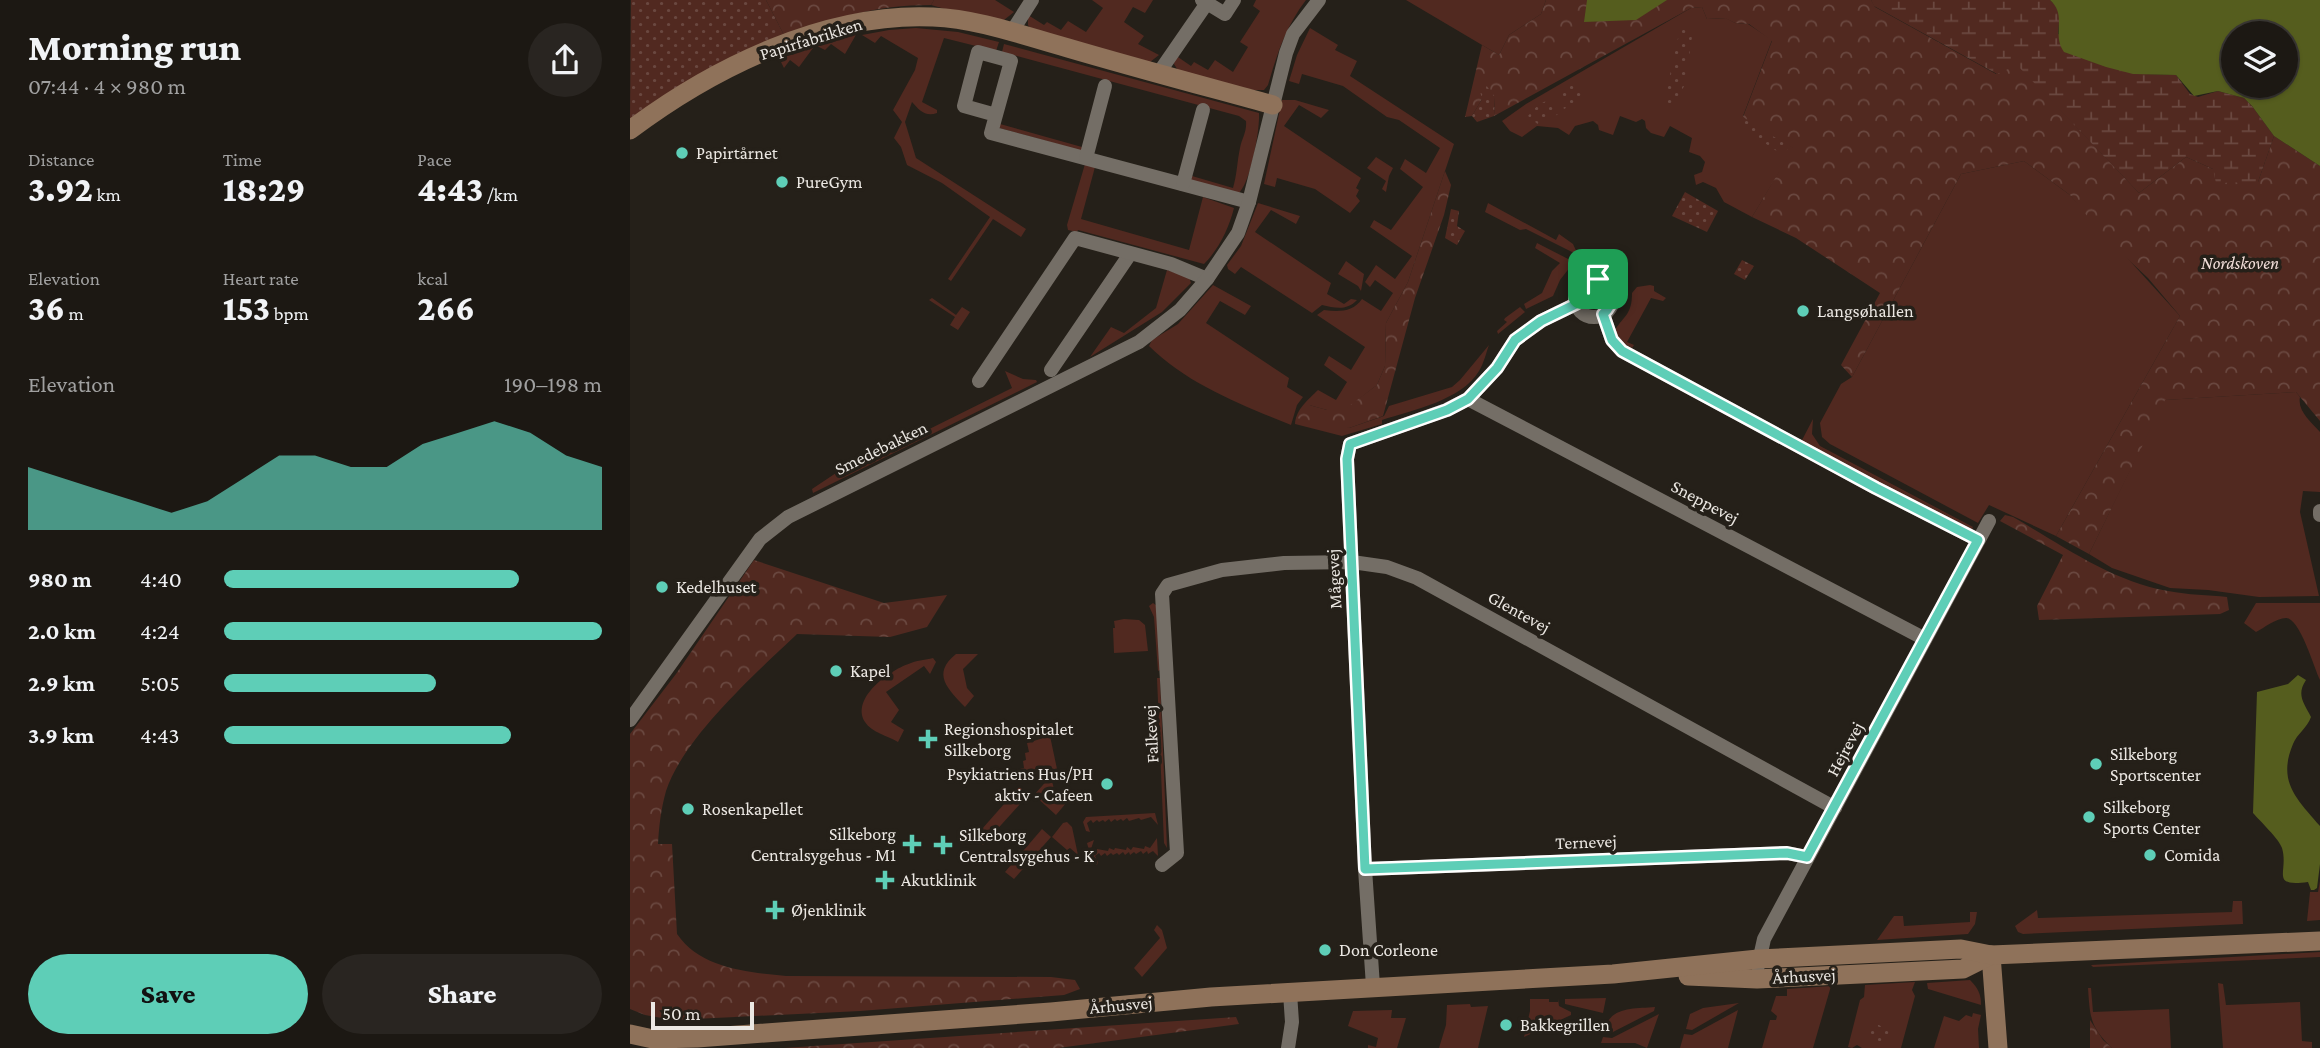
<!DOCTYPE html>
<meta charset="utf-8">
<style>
:root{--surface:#1c1813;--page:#292521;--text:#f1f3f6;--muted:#a0a0a0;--line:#3a3733;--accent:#5eceb7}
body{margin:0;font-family:"Crimson Pro",serif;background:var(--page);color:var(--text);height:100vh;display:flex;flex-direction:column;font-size:26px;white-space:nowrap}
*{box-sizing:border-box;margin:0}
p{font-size:23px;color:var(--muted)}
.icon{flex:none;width:38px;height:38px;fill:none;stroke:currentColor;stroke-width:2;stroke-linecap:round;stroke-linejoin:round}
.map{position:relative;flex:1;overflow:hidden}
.sheet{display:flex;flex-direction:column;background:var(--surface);width:630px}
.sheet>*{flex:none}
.fabs{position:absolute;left:1591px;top:21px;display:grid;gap:14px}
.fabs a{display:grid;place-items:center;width:77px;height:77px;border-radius:50%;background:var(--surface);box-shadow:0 2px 5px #0004,0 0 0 2px var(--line);font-size:35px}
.scale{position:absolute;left:21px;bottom:18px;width:103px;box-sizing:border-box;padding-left:7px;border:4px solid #ebe7e2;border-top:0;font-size:19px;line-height:24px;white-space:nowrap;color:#ebe7e2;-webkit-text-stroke:5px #252019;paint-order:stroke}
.pin{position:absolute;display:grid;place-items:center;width:60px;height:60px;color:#fff;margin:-30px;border-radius:14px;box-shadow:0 4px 10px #0006}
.round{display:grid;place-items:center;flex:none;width:74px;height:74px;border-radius:37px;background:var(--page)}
.summary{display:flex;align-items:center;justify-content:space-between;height:119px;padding:0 28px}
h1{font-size:38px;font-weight:800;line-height:52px}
.metrics{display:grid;grid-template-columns:repeat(3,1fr);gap:10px;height:119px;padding:7px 28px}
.metrics div{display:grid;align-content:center}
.metrics b{font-size:35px;font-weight:800}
.metrics small{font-size:19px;font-weight:400}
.metrics p{font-size:19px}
.chart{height:196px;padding:14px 28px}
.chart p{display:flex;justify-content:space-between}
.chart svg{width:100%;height:126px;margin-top:7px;fill:var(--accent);opacity:.7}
.action{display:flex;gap:14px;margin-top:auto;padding:14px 28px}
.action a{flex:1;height:80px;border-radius:42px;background:var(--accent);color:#111;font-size:28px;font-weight:800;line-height:80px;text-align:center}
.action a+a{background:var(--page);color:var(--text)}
ul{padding:0 28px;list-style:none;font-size:23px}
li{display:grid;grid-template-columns:112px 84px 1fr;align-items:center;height:52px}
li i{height:18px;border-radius:9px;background:var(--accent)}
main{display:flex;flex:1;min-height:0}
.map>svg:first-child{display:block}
</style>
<main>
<section class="sheet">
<div class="summary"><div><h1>Morning run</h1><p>07:44 · 4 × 980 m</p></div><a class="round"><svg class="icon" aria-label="share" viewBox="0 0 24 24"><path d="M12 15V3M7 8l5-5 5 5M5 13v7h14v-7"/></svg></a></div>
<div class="metrics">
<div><p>Distance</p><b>3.92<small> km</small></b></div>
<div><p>Time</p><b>18:29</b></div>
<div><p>Pace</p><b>4:43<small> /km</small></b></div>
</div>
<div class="metrics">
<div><p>Elevation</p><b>36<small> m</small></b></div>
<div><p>Heart rate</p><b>153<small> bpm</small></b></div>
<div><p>kcal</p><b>266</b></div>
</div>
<div class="chart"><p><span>Elevation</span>190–198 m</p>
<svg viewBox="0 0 160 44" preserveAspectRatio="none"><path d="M0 44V22L10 26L20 30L30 34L40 38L50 34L60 26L70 18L80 18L90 22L100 22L110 14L120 10L130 6L140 10L150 18L160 22V44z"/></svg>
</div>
<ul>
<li><b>980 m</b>4:40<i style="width:78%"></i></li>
<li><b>2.0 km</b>4:24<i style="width:100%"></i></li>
<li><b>2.9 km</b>5:05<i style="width:56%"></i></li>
<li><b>3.9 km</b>4:43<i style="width:76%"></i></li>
</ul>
<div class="action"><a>Save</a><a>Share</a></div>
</section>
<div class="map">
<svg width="1690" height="1048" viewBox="0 0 1690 1048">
<defs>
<pattern id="forest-crowns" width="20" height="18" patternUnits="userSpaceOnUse" patternTransform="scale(1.75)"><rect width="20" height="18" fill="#512920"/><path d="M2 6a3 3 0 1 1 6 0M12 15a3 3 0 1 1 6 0" fill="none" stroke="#6a4840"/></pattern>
<pattern id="wetland-marsh" width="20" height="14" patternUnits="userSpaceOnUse" patternTransform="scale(1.75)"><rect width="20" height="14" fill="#512920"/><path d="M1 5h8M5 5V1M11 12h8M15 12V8" fill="none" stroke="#6a4840"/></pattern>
<pattern id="park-dots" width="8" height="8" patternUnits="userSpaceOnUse" patternTransform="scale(1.75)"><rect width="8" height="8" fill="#512920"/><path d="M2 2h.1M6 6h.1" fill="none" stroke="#6a4840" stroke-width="1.8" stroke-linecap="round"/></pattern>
</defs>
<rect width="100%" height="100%" fill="#252019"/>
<g fill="#512920">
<path d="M304,0H365L384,12L374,20L329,13L301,5Z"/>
<path d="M462,0H523L515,13L503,7L494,22L514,36L508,44L529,55L520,62L401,30L398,25V15L414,25L417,22L431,30L438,21L456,32L473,8Z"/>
<path d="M626,0H676C656,26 647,54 638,85L634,90H623L549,72L544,64L545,55L561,66L564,62L578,70L585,60L603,72L618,47L610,42L630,11L623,6Z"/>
<path d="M776,0H916L911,14L879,35L869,55Z"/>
<path d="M1072,7L1077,19L1096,18L1105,23L1118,24L1142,40L1113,116L1164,148L1122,217L1094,202L1086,188L1073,182L1066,185L1064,175L1072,172L1075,162L1070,156L1059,152L1062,138L1040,126L1034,137L1021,133L1016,128L1015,121L1012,119L1006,122L990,116L983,135L969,130L968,125L963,121L945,126L939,135L928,128L907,126L892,137L880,131L872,121L896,104L1061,8Z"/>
<path d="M286,28L328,32L369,42L366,51L314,38L292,102L307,110V113C295,117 289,110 282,102L275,122L286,158L396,229L391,237L363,219L321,281L318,279L360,217L312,183L277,165L271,147L264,138L272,122L263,110L285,70L288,58L251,36L245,43L232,35L259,30Z"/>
<path d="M680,28L708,45L705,50L727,61L720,76L824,144L778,282L756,323L755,366L747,385L715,410H697L679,405L719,428L754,416L759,406L822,387L830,380L859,345C856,353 854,363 849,371C832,400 783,410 752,420V424L712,436L665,424C666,409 678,400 688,390L706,400L717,382L694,365L699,356L721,370L735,347L687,315L694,310C709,312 723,312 732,299L751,311L763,293L745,280L740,287L735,282L746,265L765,279L782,256L740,227L744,220L761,230L793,187L770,169L775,159L796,173L810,148L769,120L757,117L713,86L672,74L669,84L659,81L667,55Z"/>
<path d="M227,33L215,54L201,44L195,50L187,46Z"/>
<path d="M374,44L629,113C630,130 621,183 608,194L562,182L560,179L562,176L603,188C607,175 607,162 610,148C612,138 617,132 616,121L609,116L372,52Z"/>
<path d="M180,47L183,48L169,67L160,60L154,68L149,58Z"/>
<path d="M652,100H665L699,110L691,118L669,105L654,126L731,178L726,188L729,190L726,196L730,201L720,213L685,189L647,178L645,187L634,184Z"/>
<path d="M370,124L452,147V151L366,127Z"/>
<path d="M746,157L763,168L759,176L756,192L752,189L756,181L737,168Z"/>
<path d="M1394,161L1440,195L1550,316L1426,536L1359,505L1348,523L1200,444L1192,437L1190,423L1211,384L1222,377L1331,174Z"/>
<path d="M455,164L465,167L451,219L559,250L573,197L604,208C599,228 589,249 574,264L448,230L447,232L438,230L437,225Z"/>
<path d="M628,203L670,216L666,224L641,210L625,232L701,283L697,294L714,304L721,299L727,300C717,311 705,308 692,305L682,313L611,267L605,274L598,269L597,265L611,246Z"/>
<path d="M858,203L926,240L929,234L943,244L948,255L896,229L890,230L855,212Z"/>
<path d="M907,243L944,262L930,280L923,296L896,309L894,304L912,293L922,271L930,263L905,248Z"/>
<path d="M716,261L734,274L731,291L728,286L708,274Z"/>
<path d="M537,270L559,277L561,283L532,312L460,357L481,327L494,333L526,308Z"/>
<path d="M583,285L621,306L615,315L590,301L576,323L659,378L657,387L673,397L667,405L661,425C612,405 557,384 519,346L522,340L548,324Z"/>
<path d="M1020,285L1024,286V291L1036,298L1033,301L1021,298L997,342L1004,345L1002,348L990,342L984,331C995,315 1002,314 1002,293L1007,287Z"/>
<circle cx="964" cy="297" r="10"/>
<path d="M302,298L326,315L332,307L340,312L328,330L320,325L325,317L299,300Z"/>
<path d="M890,307L895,312L868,334L867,331L877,322L874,320L875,318Z"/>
<path d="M375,371L393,379L406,380L407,382L183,493L182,489L230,457L238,461L244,453H251L382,388Z"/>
<path d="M1666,392L1670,397C1667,411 1681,422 1690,432V492L1673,491L1670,512L1689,596L1629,597L1578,590L1540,588L1482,568L1459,554L1534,400Z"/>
<path d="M1183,419L1182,434L1190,446L1343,527L1341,532L1171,442Z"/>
<path d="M523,603L527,606L530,670L528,671L524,617L519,606Z"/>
<path d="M1626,603H1690V680C1684,668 1670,618 1656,618C1646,618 1634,628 1626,632L1614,623Z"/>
<path d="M494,619L509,620L515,625L518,651L484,653L483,628H485L484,621Z"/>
<path d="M326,654H348L333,669L337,688L344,696L335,707C318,689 301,674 326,654Z"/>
<path d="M303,658L306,662L300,674L294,666L256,692L269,710L261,722L274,730L268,742C258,736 241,732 235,722C220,698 261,669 281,663C288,660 295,660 303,658Z"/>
<path d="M527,678H530L537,848L534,843Z"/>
<path d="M420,736L427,769L392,777L385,770L394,768L393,761L396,760L395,753L399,752L397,743Z"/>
<path d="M421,776L427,803L437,802L426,815L404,795Z"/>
<path d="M390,786L399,794L353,845L344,838Z"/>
<path d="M525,813L528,825L521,817L511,820L509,818L499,821L497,818L493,821L491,819L487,821L485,819L481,822L479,819L475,822L473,820L469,822L467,820L463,823L461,820L457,823L460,832L456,831L453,822L456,817Z"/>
<path d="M437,822L442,827L448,855L440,848L437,850L422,837L433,823Z"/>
<path d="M412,829L421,837L384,879L375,872Z"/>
<path d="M527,838L528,856L523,851L518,854L517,851L513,854L511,851L506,854L504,852L500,855L499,852L495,855L493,852L489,855L487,853L483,855L481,853L477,856L475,853L471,856L469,853L465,856L468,862L467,865H463L457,843L464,840L461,849L466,851L467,849L478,851L479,848L484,850L485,848L496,850L497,847L501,850L503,847L514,849L515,846L520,848Z"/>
<path d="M1690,881V920L1677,921L1680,892H1688Z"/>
<path d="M1603,901H1612L1613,924L1393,934L1388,932L1385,926L1407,910L1408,918L1602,912Z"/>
<path d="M1340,912H1347L1345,924L1338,934L1247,940L1264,916H1273L1274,926L1340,922Z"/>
<path d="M527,925L532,930L537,948L512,977L504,968L530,938L524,930Z"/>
<path d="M1690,952V957L1463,967L1461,965Z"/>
<path d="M1340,980C1348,988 1351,994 1351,1005L1298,989L1297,983Z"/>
<path d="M1285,982L1282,990L1285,996L1271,1048H1232L1227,1045L1222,1048L1218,1047L1230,1000L1234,997L1235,985Z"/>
<path d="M1588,983L1593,984L1596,1005L1670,1002L1672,1041L1682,1042V1048H1593Z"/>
<path d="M1201,986L1183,1048H1132L1140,1020H1146L1147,1016L1141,1011L1146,996H1157V989Z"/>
<path d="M1458,988H1461L1463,1012L1539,1009L1541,1048H1482C1460,1027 1460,1017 1458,988Z"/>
<path d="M976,998L973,1013L935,1004V999Z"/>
<path d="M900,999H919V1002H928V999L929,1006L941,1012V1015L894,1037L900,1011Z"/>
<path d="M1109,1003L1062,1030L1056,1029L1060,1014L1073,1008Z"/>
<path d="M840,1004L841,1007L858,1006L848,1048H809L816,1025L817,1005Z"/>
<path d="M1025,1007L1024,1011L981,1033L974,1031C980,1006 1003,1009 1025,1007Z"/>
<path d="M762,1010L761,1018H776L767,1048H738V1045L746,1047L748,1038L718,1026L723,1011Z"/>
<path d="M1108,1010L1098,1048H1050L1054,1034L1062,1035Z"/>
<path d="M1343,1013L1351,1015L1348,1029L1349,1048H1304L1314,1016L1329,1021L1336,1015L1342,1017Z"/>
<path d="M1029,1014L1017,1048L1005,1043H971L973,1037L982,1038Z"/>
</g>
<g fill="url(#forest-crowns)">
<path d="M136,0H304L301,5C244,5 208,18 154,35Z"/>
<path d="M916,0H1241L1245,7L1366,74L1387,64L1509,193L1556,157L1583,169L1628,182L1644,136L1690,166V421L1666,392L1535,400L1459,554L1426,536L1550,316L1518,278L1475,238L1440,195L1394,161L1331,174L1222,377L1211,365L1250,293L1166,238L1122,217L1163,148L1113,117L1142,41L1119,24L1105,23L1095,18L1077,19L1072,7L1061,8L864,116L865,97L852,99L842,116L835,117L852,45L869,55L879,35L911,14Z"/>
<path d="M815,171L821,185L814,215L785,298L753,416L719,428L666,418L671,410L679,405L697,410L715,409L747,385L755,366L756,323L778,282Z"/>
<path d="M1375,515L1383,517C1432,545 1481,581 1538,591C1558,595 1578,595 1597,597L1599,610L1590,614L1409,620L1407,606L1433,555L1370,521Z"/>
<path d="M124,560L254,603L317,595L297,627L260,637L167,634C127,672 53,738 36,791C31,809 29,826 28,844H42L47,934C71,969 118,972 156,976L421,977L445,980L450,989L434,995L230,1011L43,1020L15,1015L0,1009V734L46,674Z"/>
<path d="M606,1017L609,1024L428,1048H154Z"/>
<path d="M1460,1020L1473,1040L1482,1048H1460Z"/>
</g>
<path fill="url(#wetland-marsh)" d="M1241,0H1420C1433,11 1429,18 1428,34L1515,74L1546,75L1560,94L1568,97L1588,91L1614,98L1622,106L1644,136L1628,182L1586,183L1583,169L1556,157L1509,193L1387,65L1367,74L1244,6Z"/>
<g fill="url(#park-dots)">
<path d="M1,0H136L154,35L0,120Z"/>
<path d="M1050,29L1063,30L1055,84L1045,105L1034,102Z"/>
<path d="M937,82L950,85L955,98L934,109L927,91L934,88Z"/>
<path d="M856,85L865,97L864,116L847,122L842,116L852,99L850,91Z"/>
<path d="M922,98L931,112L910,126L898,116L908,105Z"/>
<path d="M1114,119L1159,146L1154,156L1111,127Z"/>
<path d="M1055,192L1088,211L1077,232L1042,216Z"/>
<path d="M821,209L829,211L827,226L835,231L827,245L815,238Z"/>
<path d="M1112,260L1124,266L1115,280L1104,274Z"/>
<path d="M1245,1025H1249L1259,1032L1254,1048H1245L1247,1039L1238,1035L1240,1028Z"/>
</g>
<g fill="#555d1e" fill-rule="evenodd">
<path d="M957,0H1037L1006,20L954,22Z"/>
<path d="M1420,0H1690V166L1644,136L1622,106L1614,98L1588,91L1564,96L1546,75L1503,74L1476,67L1434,52C1421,34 1438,16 1420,0ZM1603,33H1656V86H1603Z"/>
<path d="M1668,675L1676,680C1666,695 1674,703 1681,717C1677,728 1667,734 1663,744C1647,782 1667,799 1690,826V864L1687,888L1684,890H1681L1678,882C1639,887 1659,872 1652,848C1649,839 1630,821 1623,813L1627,692L1658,684Z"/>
</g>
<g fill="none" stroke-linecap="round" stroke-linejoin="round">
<g stroke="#746e66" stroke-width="14">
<path d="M577,3L595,14L604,0"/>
<path d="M381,33L402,0"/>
<path d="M528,74L577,3L572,0"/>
<path d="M366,115L334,106L348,52L381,61L361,133L619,202"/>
<path d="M456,158L475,86"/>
<path d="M553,184L573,110"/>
<circle cx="964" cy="298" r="19"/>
<path d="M973,314L982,340L992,351L1246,488L1348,540"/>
<path d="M421,370L500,254"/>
<path d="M349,381L445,238L541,264L577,279"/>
<path d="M838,399L1295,639"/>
<path d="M1690,511V515"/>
<path d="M0,720L130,539L158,517L509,342L550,310L577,279L608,233L619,202L656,53L663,34L689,0"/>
<path d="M532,865L547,853L532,594L538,585L592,570L654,563L722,562L757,567L787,578L1205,808"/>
<path d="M735,869L1157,853L1177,857"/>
<path d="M1128,966L1134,939L1359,521"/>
<path d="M743,986L735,869L717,459L720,444L816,410L838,399L867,368L885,340L911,321L946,304"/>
<path d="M658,1048L662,1022L660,993"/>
</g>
<g stroke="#8f725a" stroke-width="19">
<path d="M0,130C84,67 196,12 303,17C349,19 394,36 438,48C506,68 574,86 643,105"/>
<path d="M1361,955L1368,1048"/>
<path d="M1058,976L1127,979L1333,969L1361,955"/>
<path d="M0,1034L23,1039L67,1038L421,1012L581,997L983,974L1128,959L1331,949L1361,955L1690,941"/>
</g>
</g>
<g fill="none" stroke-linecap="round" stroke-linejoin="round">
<defs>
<path id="route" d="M968,279C984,287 986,303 973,314L982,340L992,351L1246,488L1348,540L1177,857L1157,853L735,869L717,459L720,444L817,410L838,399L867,368L885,340L911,321L946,304C943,289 952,279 968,279Z"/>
</defs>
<use href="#route" stroke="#fff" stroke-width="14"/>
<use href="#route" stroke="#5eceb7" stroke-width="9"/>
</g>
<g fill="#5eceb7" stroke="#252019" stroke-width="2.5">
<circle cx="52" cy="153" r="7"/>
<circle cx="152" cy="182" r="7"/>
<circle cx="1173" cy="311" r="7"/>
<circle cx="32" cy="587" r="7"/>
<circle cx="206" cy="671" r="7"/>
<path d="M294.5 728.5h7v7h7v7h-7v7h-7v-7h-7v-7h7z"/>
<circle cx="1466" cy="764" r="7"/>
<circle cx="477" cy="784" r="7"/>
<circle cx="58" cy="809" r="7"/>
<circle cx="1459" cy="817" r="7"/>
<path d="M278.5 833.5h7v7h7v7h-7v7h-7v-7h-7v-7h7z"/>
<path d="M309.5 834.5h7v7h7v7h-7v7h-7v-7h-7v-7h7z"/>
<circle cx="1520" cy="855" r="7"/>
<path d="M251.5 869.5h7v7h7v7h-7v7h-7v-7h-7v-7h7z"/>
<path d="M141.5 899.5h7v7h7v7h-7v7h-7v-7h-7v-7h7z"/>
<circle cx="695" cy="950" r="7"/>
<circle cx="876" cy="1025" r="7"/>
</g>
<g text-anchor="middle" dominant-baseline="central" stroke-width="7" stroke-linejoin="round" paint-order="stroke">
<g font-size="18" fill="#ebe7e2" stroke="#252019">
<text transform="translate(181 39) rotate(-17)">Papirfabrikken</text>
<text transform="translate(251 448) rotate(-26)">Smedebakken</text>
<text transform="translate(1075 502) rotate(28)">Sneppevej</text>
<text transform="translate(704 579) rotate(-93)">Mågevej</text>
<text transform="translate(889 612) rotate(29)">Glentevej</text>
<text transform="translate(521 734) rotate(-93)">Falkevej</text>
<text transform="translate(1215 749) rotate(-62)">Hejrevej</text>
<text transform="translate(956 842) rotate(-2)">Ternevej</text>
<text transform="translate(1174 976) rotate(-3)">Århusvej</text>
<text transform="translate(491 1005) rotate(-5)">Århusvej</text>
</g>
<g font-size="18" fill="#ebe7e2" stroke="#252019" text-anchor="start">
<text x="66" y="153">Papirtårnet</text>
<text x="166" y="182">PureGym</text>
<text x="1187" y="311">Langsøhallen</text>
<text x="46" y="587">Kedelhuset</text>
<text x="220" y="671">Kapel</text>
<text x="314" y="729">Regionshospitalet<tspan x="314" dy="21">Silkeborg</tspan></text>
<text x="1480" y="754">Silkeborg<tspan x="1480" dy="21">Sportscenter</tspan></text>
<text x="463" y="774" text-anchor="end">Psykiatriens Hus/PH<tspan x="463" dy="21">aktiv - Cafeen</tspan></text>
<text x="1473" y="807">Silkeborg<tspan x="1473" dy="21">Sports Center</tspan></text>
<text x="72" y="809">Rosenkapellet</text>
<text x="266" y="834" text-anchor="end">Silkeborg<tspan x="266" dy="21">Centralsygehus - M1</tspan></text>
<text x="329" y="835">Silkeborg<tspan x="329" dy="21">Centralsygehus - K</tspan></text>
<text x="1534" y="855">Comida</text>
<text x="271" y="880">Akutklinik</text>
<text x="161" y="910">Øjenklinik</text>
<text x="709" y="950">Don Corleone</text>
<text x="890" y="1025">Bakkegrillen</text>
</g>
<g font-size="18" font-style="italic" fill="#f2ded9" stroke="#252019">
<text x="1610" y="263">Nordskoven</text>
</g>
</g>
</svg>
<div class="fabs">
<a><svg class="icon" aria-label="layers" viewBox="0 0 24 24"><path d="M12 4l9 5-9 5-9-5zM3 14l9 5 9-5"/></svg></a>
</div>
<div class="scale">50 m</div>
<div class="pin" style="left:968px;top:279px;background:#1e9e55"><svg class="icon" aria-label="arrive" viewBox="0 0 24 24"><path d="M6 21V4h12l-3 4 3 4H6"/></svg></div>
</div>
</main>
